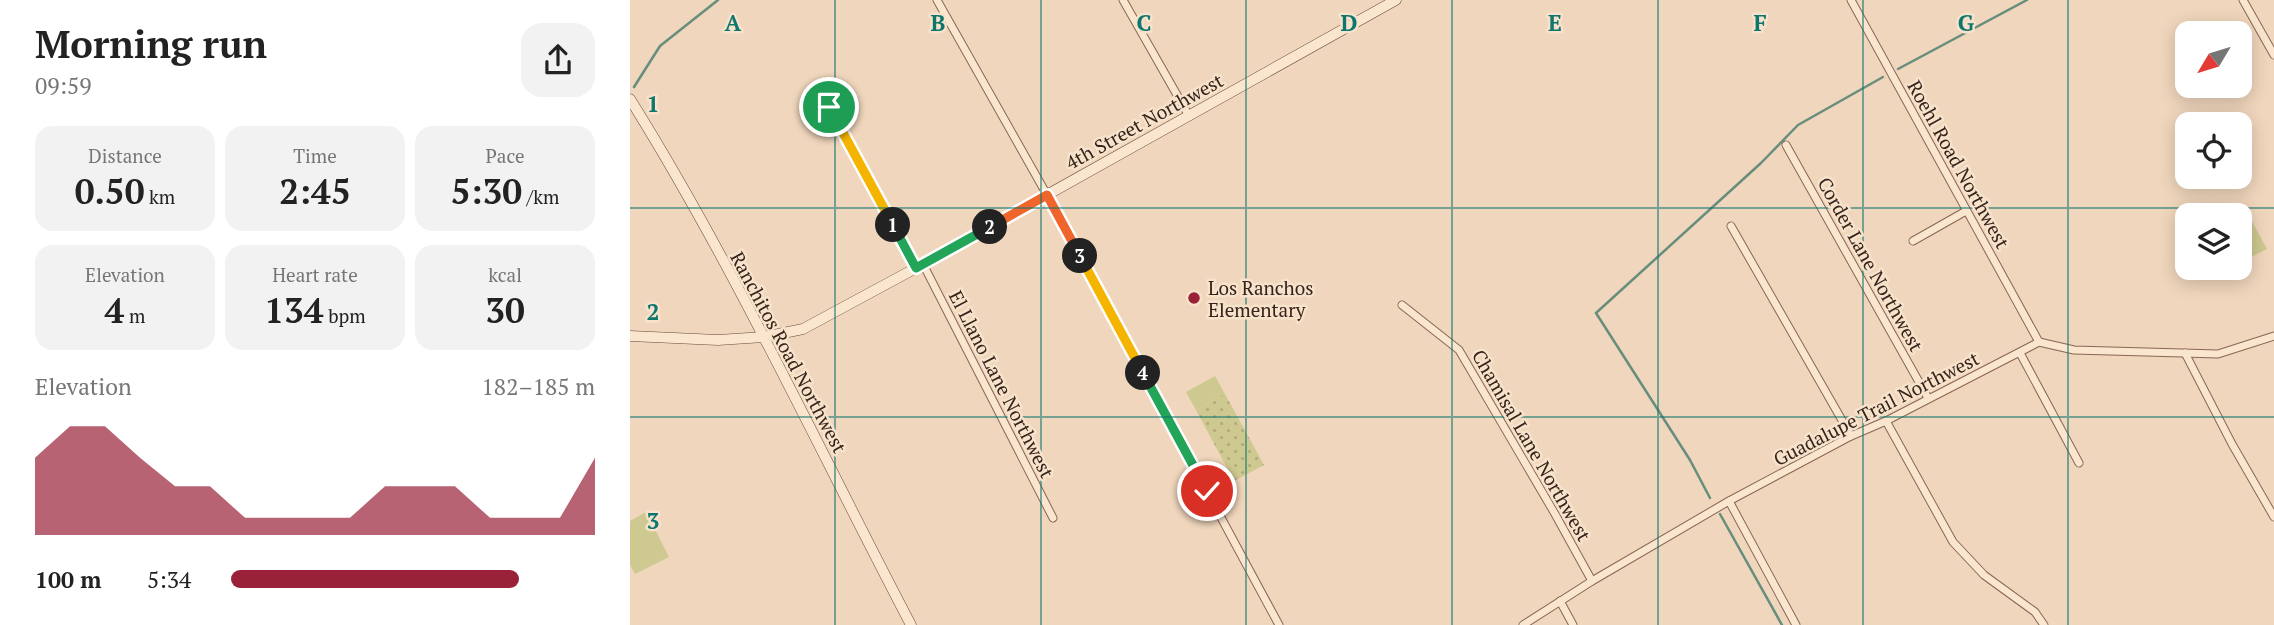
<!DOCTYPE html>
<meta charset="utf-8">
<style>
:root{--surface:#fff;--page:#f2f2f2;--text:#222;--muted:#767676;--accent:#992239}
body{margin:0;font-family:"PT Serif",serif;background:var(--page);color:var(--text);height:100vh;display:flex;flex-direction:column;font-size:26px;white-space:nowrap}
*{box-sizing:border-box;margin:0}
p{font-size:23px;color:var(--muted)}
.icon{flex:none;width:38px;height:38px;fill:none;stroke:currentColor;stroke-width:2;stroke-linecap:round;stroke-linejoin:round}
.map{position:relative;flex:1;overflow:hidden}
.panel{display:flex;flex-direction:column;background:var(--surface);width:630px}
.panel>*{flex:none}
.needle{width:46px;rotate:232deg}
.fabs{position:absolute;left:1545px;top:21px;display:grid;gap:14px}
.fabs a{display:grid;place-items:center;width:77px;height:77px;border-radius:14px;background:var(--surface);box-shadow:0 4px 18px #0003;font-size:35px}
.pin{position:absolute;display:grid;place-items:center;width:60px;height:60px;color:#fff;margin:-30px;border:4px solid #fff;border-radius:50%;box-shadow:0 2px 7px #0007}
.km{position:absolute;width:35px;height:35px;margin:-18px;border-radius:50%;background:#222;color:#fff;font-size:19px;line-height:35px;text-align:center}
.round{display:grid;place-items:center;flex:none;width:74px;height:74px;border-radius:21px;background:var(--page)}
.summary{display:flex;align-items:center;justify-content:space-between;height:119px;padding:0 35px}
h1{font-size:38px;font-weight:600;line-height:52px}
.stats{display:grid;grid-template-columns:repeat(3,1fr);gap:10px;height:119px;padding:7px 35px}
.stats div{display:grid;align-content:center;border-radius:18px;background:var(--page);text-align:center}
.stats b{font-size:35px;font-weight:600}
.stats small{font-size:19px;font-weight:400}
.stats p{font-size:19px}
.chart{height:196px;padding:14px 35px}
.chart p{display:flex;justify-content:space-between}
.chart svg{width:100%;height:126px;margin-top:7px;fill:var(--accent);opacity:.7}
ul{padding:0 35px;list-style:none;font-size:23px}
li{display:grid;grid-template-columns:112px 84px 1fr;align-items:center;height:52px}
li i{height:18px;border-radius:9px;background:var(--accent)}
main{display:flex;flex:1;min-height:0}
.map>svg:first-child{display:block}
</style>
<main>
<section class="panel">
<div class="summary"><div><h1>Morning run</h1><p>09:59</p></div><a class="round"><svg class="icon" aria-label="share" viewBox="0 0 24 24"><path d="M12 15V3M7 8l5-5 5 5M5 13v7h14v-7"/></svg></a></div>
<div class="stats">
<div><p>Distance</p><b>0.50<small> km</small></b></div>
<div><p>Time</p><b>2:45</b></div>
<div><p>Pace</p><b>5:30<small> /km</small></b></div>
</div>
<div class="stats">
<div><p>Elevation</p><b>4<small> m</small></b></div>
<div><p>Heart rate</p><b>134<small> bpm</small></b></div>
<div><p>kcal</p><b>30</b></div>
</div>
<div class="chart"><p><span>Elevation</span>182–185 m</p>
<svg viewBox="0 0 160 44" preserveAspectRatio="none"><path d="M0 44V17L10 6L20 6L30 17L40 27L50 27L60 38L70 38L80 38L90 38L100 27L110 27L120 27L130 38L140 38L150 38L160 17V44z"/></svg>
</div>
<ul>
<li><b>100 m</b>5:34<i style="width:79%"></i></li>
</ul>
</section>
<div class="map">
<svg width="1644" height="625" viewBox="0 0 1644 625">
<defs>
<pattern id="park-dots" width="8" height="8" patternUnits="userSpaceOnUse" patternTransform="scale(1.75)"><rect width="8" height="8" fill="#cec990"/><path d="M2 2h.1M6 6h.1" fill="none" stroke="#b2ac7c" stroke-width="1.8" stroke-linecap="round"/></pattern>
</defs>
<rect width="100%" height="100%" fill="#f0d6bc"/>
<path fill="url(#park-dots)" d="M595,394L634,465L604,481L566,410Z"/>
<g fill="#cec990">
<path d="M1617,212L1637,249L1621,257L1610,237V216Z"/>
<path d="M585,376L595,394L566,410L556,392Z"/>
<path d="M16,512L39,557L5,574L0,565V521Z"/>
</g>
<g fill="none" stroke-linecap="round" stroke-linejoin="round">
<g stroke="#678e7d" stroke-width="2.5">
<path d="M1268,69L1397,0"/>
<path d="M4,87L30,46L88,0"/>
<path d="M1080,498L1060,460L966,313L1131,163L1168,125L1253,77"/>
<path d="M1090,514L1152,625"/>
</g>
<defs>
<g id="street">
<path d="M307,0L417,195L649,625"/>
<path d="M493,0L559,116"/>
<path d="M1221,0L1409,342"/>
<path d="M1613,0L1644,55"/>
<path d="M199,107L286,268"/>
<path d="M1156,145L1298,398"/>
<path d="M1101,226L1221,436"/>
<path d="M1283,241L1336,211"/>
<path d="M293,264L423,518"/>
<path d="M772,305L829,350L925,514L962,581"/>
<path d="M1390,353L1449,463"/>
<path d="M1555,353L1602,444L1644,517"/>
<path d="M1256,421L1323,542L1354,575L1405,612L1414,625"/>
<path d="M1099,501L1166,625"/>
<path d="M930,601L943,625"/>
<path d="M893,625L962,581L1099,501L1221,436L1256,421L1409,342L1444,350L1588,354L1644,336"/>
</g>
<g id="secondary">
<path d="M0,99C105,267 189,450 281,625"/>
<path d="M0,336L88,340L134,337L173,329L286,268L766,0"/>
</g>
</defs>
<use href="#street" stroke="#865" stroke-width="9"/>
<use href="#secondary" stroke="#694838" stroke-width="11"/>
<use href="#street" stroke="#fae5cf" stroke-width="7"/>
<use href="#secondary" stroke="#fae5cf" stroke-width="10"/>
</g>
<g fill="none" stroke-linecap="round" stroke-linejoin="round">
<defs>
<path id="split-1" d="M199,107L263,225"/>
<path id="split-2" d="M263,225L286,268L360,227"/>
<path id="split-3" d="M360,227L417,195L450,256"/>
<path id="split-4" d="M450,256L513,373"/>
<path id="split-5" d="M513,373L577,491"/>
</defs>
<use href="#split-1" stroke="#fff" stroke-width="14"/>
<use href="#split-2" stroke="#fff" stroke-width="14"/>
<use href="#split-3" stroke="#fff" stroke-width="14"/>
<use href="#split-4" stroke="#fff" stroke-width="14"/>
<use href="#split-5" stroke="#fff" stroke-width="14"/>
<use href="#split-1" stroke="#f5b400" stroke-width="9"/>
<use href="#split-2" stroke="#22a559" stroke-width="9"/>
<use href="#split-3" stroke="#f0652b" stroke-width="9"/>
<use href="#split-4" stroke="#f5b400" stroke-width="9"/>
<use href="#split-5" stroke="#22a559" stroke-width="9"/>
</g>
<path fill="none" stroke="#0f766e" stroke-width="2" stroke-opacity="0.55" d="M205,0V625M411,0V625M616,0V625M822,0V625M1028,0V625M1233,0V625M1438,0V625M0,208H1644M0,417H1644"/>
<circle fill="#992239" stroke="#f7e2cb" stroke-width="2.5" cx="564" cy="298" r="7"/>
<g text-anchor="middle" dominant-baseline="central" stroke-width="5" stroke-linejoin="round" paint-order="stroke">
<g font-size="19" fill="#36231a" stroke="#f7e2cb">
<text transform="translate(514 121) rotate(-29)">4th Street Northwest</text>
<text transform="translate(1329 164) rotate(61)">Roehl Road Northwest</text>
<text transform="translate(1241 264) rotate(61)">Corder Lane Northwest</text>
<text transform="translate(159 352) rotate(62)">Ranchitos Road Northwest</text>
<text transform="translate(372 384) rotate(63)">El Llano Lane Northwest</text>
<text transform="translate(1246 408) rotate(-27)">Guadalupe Trail Northwest</text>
<text transform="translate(902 445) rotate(60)">Chamisal Lane Northwest</text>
</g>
<g font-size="19" fill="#36231a" stroke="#f7e2cb" text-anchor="start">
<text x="578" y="287">Los Ranchos<tspan x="578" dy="22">Elementary</tspan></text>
</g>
</g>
<g font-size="23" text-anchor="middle" font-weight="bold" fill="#0f766e" stroke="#f7e2cb" stroke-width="5" stroke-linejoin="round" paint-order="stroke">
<text x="103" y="31">A</text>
<text x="308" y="31">B</text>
<text x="514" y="31">C</text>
<text x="719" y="31">D</text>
<text x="925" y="31">E</text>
<text x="1130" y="31">F</text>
<text x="1336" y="31">G</text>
<text x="23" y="112">1</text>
<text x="23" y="320">2</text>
<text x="23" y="529">3</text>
</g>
</svg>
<div class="fabs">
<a><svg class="needle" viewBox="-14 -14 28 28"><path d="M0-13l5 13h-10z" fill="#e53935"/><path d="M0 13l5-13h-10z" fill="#767676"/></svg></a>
<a><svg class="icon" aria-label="locate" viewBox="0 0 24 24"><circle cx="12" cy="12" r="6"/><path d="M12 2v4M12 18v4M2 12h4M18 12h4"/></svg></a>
<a><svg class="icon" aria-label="layers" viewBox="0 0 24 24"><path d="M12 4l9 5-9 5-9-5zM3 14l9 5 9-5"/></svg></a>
</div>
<div class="pin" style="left:199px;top:107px;background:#1e9e55"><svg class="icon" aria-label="arrive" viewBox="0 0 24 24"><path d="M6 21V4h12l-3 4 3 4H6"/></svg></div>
<div class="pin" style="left:577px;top:491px;background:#d93025"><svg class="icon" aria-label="check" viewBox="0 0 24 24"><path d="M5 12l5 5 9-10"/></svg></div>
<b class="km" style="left:263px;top:225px">1</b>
<b class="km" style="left:360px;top:227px">2</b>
<b class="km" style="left:450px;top:256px">3</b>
<b class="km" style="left:513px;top:373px">4</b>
</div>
</main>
